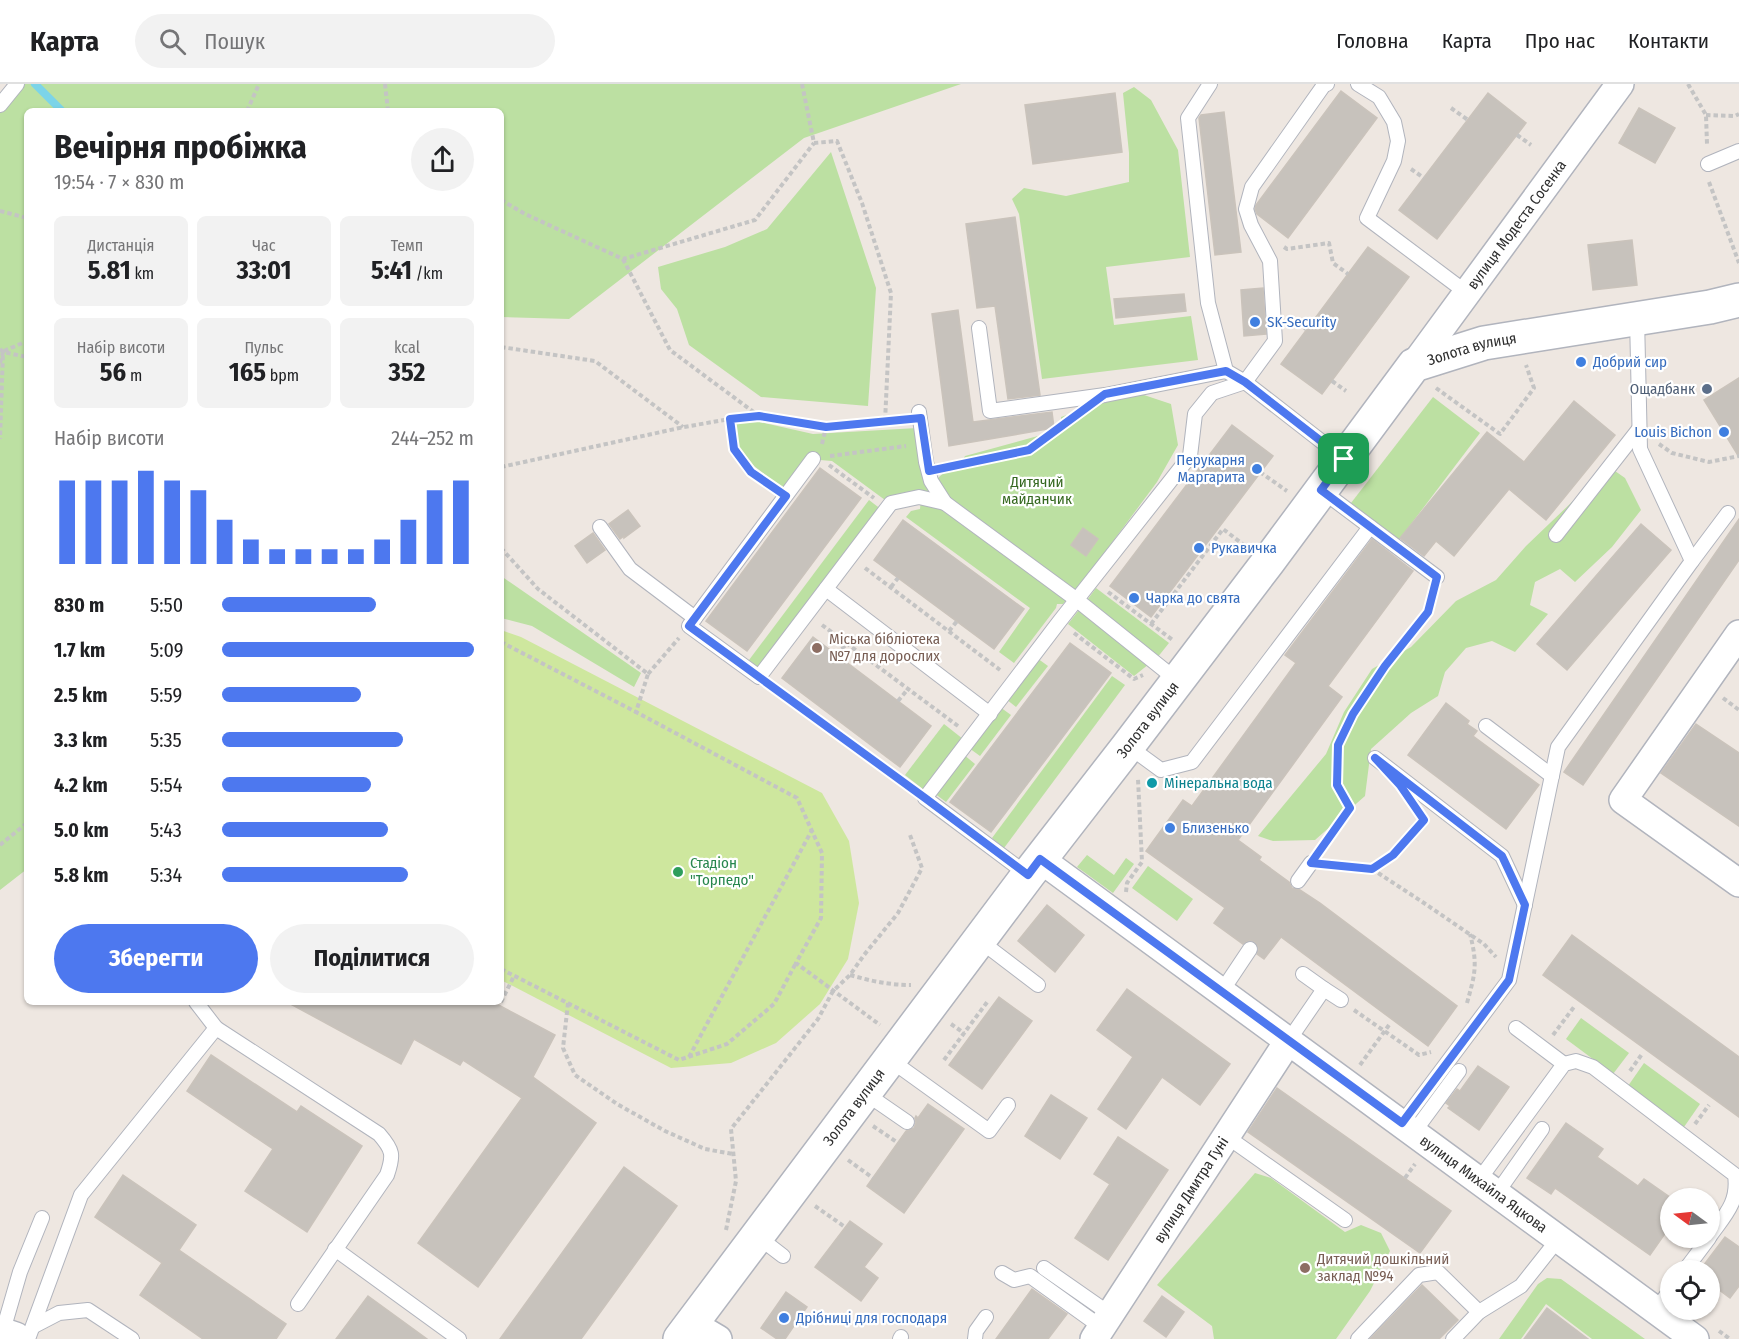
<!DOCTYPE html>
<html lang="uk">
<meta charset="utf-8">
<style>
:root{--surface:#fff;--page:#f2f2f2;--text:#202124;--muted:#757577;--line:#e0e0e0;--accent:#4d78ef}
body{margin:0;font-family:"Fira Sans Condensed",sans-serif;background:var(--page);color:var(--text);height:100vh;display:flex;flex-direction:column;font-size:22px;white-space:nowrap}
*{box-sizing:border-box;margin:0}
p{font-size:20px;color:var(--muted)}
.icon{flex:none;width:33px;height:33px;fill:none;stroke:currentColor;stroke-width:2;stroke-linecap:round;stroke-linejoin:round}
.map{position:relative;flex:1;overflow:hidden}
.sheet{position:absolute;left:24px;top:24px;width:480px;height:897px;display:flex;flex-direction:column;background:var(--surface);border-radius:9px;box-shadow:0 2px 4px #0004}
.sheet>*{flex:none}
.needle{width:39px;rotate:285deg}
.fabs{position:absolute;left:1660px;top:1104px;display:grid;gap:12px}
.fabs a{display:grid;place-items:center;width:60px;height:60px;border-radius:50%;background:var(--surface);box-shadow:0 2px 4px #0004;font-size:30px}
.pin{position:absolute;display:grid;place-items:center;width:51px;height:51px;color:#fff;margin:-26px;border-radius:12px;box-shadow:0 3px 9px #0006}
.round{display:grid;place-items:center;flex:none;width:63px;height:63px;border-radius:32px;background:var(--page)}
.overview{display:flex;align-items:center;justify-content:space-between;height:102px;padding:0 30px}
h1{font-size:33px;font-weight:700;line-height:45px}
.stats{display:grid;grid-template-columns:repeat(3,1fr);gap:9px;height:102px;padding:6px 30px}
.stats div{display:grid;align-content:center;border-radius:9px;background:var(--page);text-align:center}
.stats b{font-size:26px;font-weight:700}
.stats small{font-size:16px;font-weight:400}
.stats p{font-size:16px}
.chart{height:168px;padding:12px 30px}
.chart p{display:flex;justify-content:space-between}
.chart svg{width:100%;height:108px;margin-top:6px;stroke:var(--accent);stroke-width:6}
.action{display:flex;gap:12px;margin-top:auto;padding:12px 30px}
.action a{flex:1;height:69px;border-radius:36px;background:var(--accent);color:#fff;font-size:24px;font-weight:700;line-height:69px;text-align:center}
.action a+a{background:var(--page);color:var(--text)}
ul{padding:0 30px;list-style:none;font-size:20px}
li{display:grid;grid-template-columns:96px 72px 1fr;align-items:center;height:45px}
li i{height:15px;border-radius:8px;background:var(--accent)}
header{display:flex;align-items:center;gap:36px;box-sizing:border-box;height:84px;padding:0 30px;background:var(--surface);border-bottom:2px solid var(--line)}
header strong{font-size:28px}
nav{display:flex;gap:33px;margin-inline-start:auto;font-size:21px}
.search{width:420px;height:54px;background:var(--page);display:flex;align-items:center;gap:15px;box-sizing:border-box;padding:0 21px;border-radius:33px;color:var(--muted);font-size:22px}
.map>svg:first-child{display:block}
</style>
<header>
<strong>Карта</strong>
<div class="search"><svg class="icon" aria-label="search" viewBox="0 0 24 24"><circle cx="10" cy="10" r="6"/><path d="M15 15l6 6"/></svg>Пошук</div>
<nav><a>Головна</a><a>Карта</a><a>Про нас</a><a>Контакти</a></nav>
</header>
<div class="map">
<svg width="1739" height="1255" viewBox="0 0 1739 1255">
<rect width="100%" height="100%" fill="#eee7e1"/>
<g fill="#bce0a2">
<path d="M10,0H961L804,54L569,235L501,233V27H27V785L0,806V13Z"/>
<path d="M1134,3L1151,16L1178,66L1190,173L1106,183L1114,241L1191,232L1198,276L1042,295L1019,130L1012,115L1024,104L1066,112L1129,98V69L1123,9Z"/>
<path d="M831,68L876,204L868,322L761,313L689,261L677,225L661,205L658,183L725,163L767,145Z"/>
<path d="M1138,309L1171,320L1178,361L1157,398L1082,499L1063,520H1057L1056,524L1014,579L999,568L1030,524L906,433L911,427L920,425L921,416L926,410L885,416L832,377L808,375L782,404L754,382L738,362L736,340L751,336L813,350L917,344L938,412V394L954,379L961,378L965,372L1056,347L1062,344L1061,333L1101,319Z"/>
<path d="M1433,313L1480,349L1399,456L1351,419Z"/>
<path d="M1615,387L1625,394L1641,426L1612,463L1575,498L1560,485L1535,498L1530,521L1548,530L1515,568L1492,557L1466,564L1445,588L1438,612L1411,629L1371,665L1365,712L1315,756L1273,757L1258,752L1326,670L1344,628L1372,585L1411,563L1456,517L1496,496L1526,462L1573,417Z"/>
<path d="M869,416L882,426L761,586L749,576Z"/>
<path d="M501,492L641,589L634,603L532,542L501,534Z"/>
<path d="M1096,504L1169,559L1157,574L1085,519Z"/>
<path d="M1079,526L1149,580L1134,592L1068,540Z"/>
<path d="M1037,574L1048,582L1016,623L1006,615Z"/>
<path d="M1112,592L1125,601L1004,764L992,754Z"/>
<path d="M1000,623L1011,631L980,672L969,664Z"/>
<path d="M944,640L963,655L924,706L905,691Z"/>
<path d="M963,670L975,680L946,718L934,709Z"/>
<path d="M1087,771L1114,791L1126,774L1134,780L1113,809L1077,783Z"/>
<path d="M1148,782L1193,815L1177,837L1132,804Z"/>
<path d="M1581,934L1629,969L1613,990L1566,955Z"/>
<path d="M1644,979L1700,1020L1684,1043L1628,1002Z"/>
<path d="M1255,1089L1271,1094L1345,1148L1361,1141L1381,1149L1390,1167L1370,1207L1336,1255H1214L1212,1242L1157,1201Z"/>
<path d="M1547,1194L1561,1195L1645,1255H1592L1546,1220L1521,1255H1499L1538,1200Z"/>
</g>
<path fill="#cee79e" d="M501,546L521,553L822,709L849,757L859,819L848,875L820,920L776,959L731,979L671,984L501,896Z"/>
<g fill="none" stroke-linecap="round" stroke-linejoin="round">
<path stroke="#7cd4e8" stroke-width="8" d="M35,0L62,27"/>
</g>
<g fill="#c7c2bc" stroke="#cac3bb" stroke-width="1.5">
<path d="M1341,7L1377,34L1288,154L1257,130L1255,125L1256,121Z"/>
<path d="M1115,9L1122,68L1033,80L1025,21Z"/>
<path d="M1488,9L1526,39L1437,155L1399,126Z"/>
<path d="M1639,24L1675,44L1655,79L1619,59Z"/>
<path d="M1224,28L1241,168L1215,171L1199,34L1201,31Z"/>
<path d="M1015,133L1040,311L1008,315L995,222L977,224L966,140Z"/>
<path d="M1632,156L1637,201L1593,206L1588,161Z"/>
<path d="M1368,163L1409,193L1322,310L1281,280Z"/>
<path d="M1263,204L1266,250L1244,252L1241,206Z"/>
<path d="M1184,210L1186,227L1116,234L1114,215Z"/>
<path d="M958,226L973,338L1052,328L1054,344L949,362L932,230Z"/>
<path d="M1739,294V373L1704,316Z"/>
<path d="M1574,317L1615,351L1546,436L1509,405L1454,472L1436,457L1424,472L1400,454L1487,348L1524,378Z"/>
<path d="M1232,341L1273,372L1151,533L1110,502Z"/>
<path d="M820,384L861,414L747,567L706,537Z"/>
<path d="M628,426L640,442L624,454V452L620,455L609,440Z"/>
<path d="M1739,435V476L1583,701L1564,688Z"/>
<path d="M903,436L1024,525L994,565L874,476Z"/>
<path d="M1641,440L1671,466L1567,586L1537,560Z"/>
<path d="M1083,444L1098,455L1086,472L1071,461Z"/>
<path d="M593,449L605,466L587,479L575,462Z"/>
<path d="M1372,455L1413,487L1328,602L1342,613L1238,756L1261,773L1259,776L1289,798L1292,804L1300,806L1320,819L1457,922L1428,962L1281,853L1264,875L1257,870L1259,865L1255,858L1250,856L1243,860L1214,839L1225,824L1146,767L1183,716L1192,722L1296,579L1285,571Z"/>
<path d="M813,553L931,642L900,683L782,594Z"/>
<path d="M1070,559L1111,589L991,748L950,718Z"/>
<path d="M1446,619L1469,637L1467,640L1477,647L1473,652L1539,701L1506,745L1408,671Z"/>
<path d="M1696,640L1739,669V742L1661,689Z"/>
<path d="M1047,821L1084,851L1055,888L1018,857Z"/>
<path d="M1572,851L1739,973V1033L1543,891Z"/>
<path d="M1127,905L1230,980L1200,1021L1162,993L1126,1045L1098,1025L1133,973L1097,946Z"/>
<path d="M999,913L1032,937L982,1005L949,981Z"/>
<path d="M287,918H493L555,951L533,993L596,1039L478,1203L418,1159L522,1014L463,976L460,981L414,955L401,980Z"/>
<path d="M211,971L297,1028L301,1022L362,1062L307,1148L245,1107L273,1065L187,1007Z"/>
<path d="M1478,982L1509,1003L1479,1046L1448,1024L1450,1022L1446,1019L1457,1005L1460,1007Z"/>
<path d="M1277,1004L1451,1127L1420,1169L1248,1048Z"/>
<path d="M1051,1011L1087,1034L1060,1075L1025,1052Z"/>
<path d="M928,1020L964,1045L904,1129L867,1102L906,1047L914,1044L916,1039L915,1034L916,1032L918,1034Z"/>
<path d="M1566,1039L1603,1065L1597,1073L1638,1102L1644,1095L1671,1114V1141L1650,1171L1555,1104L1551,1110L1527,1094Z"/>
<path d="M1118,1053L1168,1086L1108,1176L1075,1154L1110,1100L1094,1090Z"/>
<path d="M624,1083L677,1122L581,1255H500Z"/>
<path d="M123,1091L196,1141L179,1166L286,1240L276,1255H203L140,1211L162,1179L95,1133Z"/>
<path d="M850,1137L882,1160L864,1183L878,1194L861,1217L815,1183Z"/>
<path d="M1725,1153L1739,1163V1202L1730,1214L1710,1199V1186H1700Z"/>
<path d="M1422,1201L1458,1236L1439,1255H1370Z"/>
<path d="M1032,1205L1067,1230L1048,1255H996Z"/>
<path d="M786,1208L807,1223L785,1255H777L761,1244Z"/>
<path d="M368,1212L427,1255H336Z"/>
<path d="M1162,1212L1184,1228L1166,1253L1144,1237Z"/>
<path d="M1547,1224L1588,1255H1524Z"/>
</g>
<g fill="none" stroke-linecap="round" stroke-linejoin="round">
<defs>
<g id="lane">
<path d="M1210,0L1188,34L1208,219L1226,287"/>
<path d="M1358,0L1379,13L1394,38L1398,57L1394,77L1367,134L1467,209"/>
<path d="M0,21L17,0"/>
<path d="M1708,80L1739,67"/>
<path d="M979,244L990,327L1105,311L1226,287L1245,298L1344,375"/>
<path d="M919,328L926,378L931,397L945,419L1077,516L1178,597"/>
<path d="M813,375L689,542L759,593L891,419L919,413L945,419"/>
<path d="M1321,406L1437,493"/>
<path d="M600,443L630,485L695,534"/>
<path d="M1556,451L1639,345"/>
<path d="M1692,477L1728,429"/>
<path d="M826,505L990,630"/>
<path d="M1486,642L1552,692"/>
<path d="M1128,662L1161,686L1192,678L1370,443"/>
<path d="M1375,674L1502,772L1525,821"/>
<path d="M1028,791L925,714L1059,538L1190,372L1195,330L1212,309L1245,298L1275,257L1270,177L1251,141L1246,125L1252,103L1324,1L1327,0"/>
<path d="M1298,797L1311,779"/>
<path d="M979,856L1038,901"/>
<path d="M1324,905L1341,916"/>
<path d="M1222,907L1250,865"/>
<path d="M196,918L216,944"/>
<path d="M1516,944L1564,980"/>
<path d="M1289,956L1324,905L1303,890"/>
<path d="M889,975L989,1047L1008,1021"/>
<path d="M865,1009L907,1038"/>
<path d="M1402,1039L1509,896L1558,663L1692,477L1640,365L1637,234"/>
<path d="M1414,1048L1459,987"/>
<path d="M1226,1052L1345,1136"/>
<path d="M1479,1096L1564,980L1576,977L1593,983L1735,1091C1739,1118 1725,1131 1710,1152"/>
<path d="M1497,1109L1542,1045"/>
<path d="M757,1152L783,1172"/>
<path d="M335,1165L459,1255"/>
<path d="M1044,1184L1110,1230"/>
<path d="M1685,1186L1709,1154"/>
<path d="M1002,1189L1014,1196L1030,1192L1101,1243"/>
<path d="M1656,1226L1671,1205"/>
<path d="M34,1242L59,1229L88,1226L132,1255"/>
<path d="M2,1250L20,1188L42,1134"/>
<path d="M28,1255L81,1111L216,944L379,1050C393,1066 394,1071 387,1091L298,1220"/>
<path d="M900,1255L901,1253"/>
<path d="M975,1255L976,1247L986,1233"/>
<path d="M1358,1255L1419,1191L1438,1188L1479,1228"/>
<path d="M1453,1255L1479,1228L1521,1202L1559,1154"/>
</g>
<g id="street">
<path id="s1" d="M1414,281L1620,0"/>
<path d="M1739,550L1623,716L1739,799"/>
<path id="s2" d="M1040,775L1695,1255"/>
<path d="M691,1239L718,1255"/>
<path id="s3" d="M1094,1255L1289,956"/>
</g>
<g id="secondary">
<path d="M0,1250L15,1255"/>
<path id="s4" d="M680,1255L1028,791L1128,662L1268,478L1414,281L1484,259L1710,223L1739,216"/>
</g>
</defs>
<use href="#lane" stroke="#b1b4bd" stroke-width="16"/>
<use href="#street" stroke="#b1b4bd" stroke-width="30"/>
<use href="#secondary" stroke="#b1b4bd" stroke-width="36"/>
<g stroke="#c4c4c4" stroke-width="4" stroke-dasharray="4.5 3" stroke-linecap="butt">
<path d="M385,0L388,27"/>
<path d="M802,0L814,59L837,57L862,119L891,209L885,338"/>
<path d="M1688,0L1706,31L1707,60"/>
<path d="M1451,24L1468,36"/>
<path d="M247,27L259,0"/>
<path d="M1706,31L1735,32L1739,30"/>
<path d="M1517,51L1531,61"/>
<path d="M1411,85L1424,94"/>
<path d="M1709,98L1739,179"/>
<path d="M501,116L525,130L623,175L755,136L814,59"/>
<path d="M0,127L27,134"/>
<path d="M1284,163L1287,165L1329,159L1333,179L1348,190"/>
<path d="M623,175L670,266L759,332"/>
<path d="M1292,235L1306,245"/>
<path d="M501,263L595,277L683,343"/>
<path d="M0,265L3,268L27,273"/>
<path d="M4,267L27,257"/>
<path d="M0,279L3,268L0,355"/>
<path d="M1332,297L1346,307"/>
<path d="M1436,304L1500,350L1534,304L1526,281"/>
<path d="M730,335L734,365L751,388L771,401"/>
<path d="M822,360L826,343"/>
<path d="M1659,360L1672,369L1709,378L1739,372"/>
<path d="M830,372L906,362"/>
<path d="M829,381L874,414"/>
<path d="M501,383L684,343L730,335L759,332L826,343L902,336"/>
<path d="M946,383L1029,366L1070,336"/>
<path d="M1260,388L1287,407"/>
<path d="M501,464L538,505L648,590L636,628L797,714L822,769L821,834L796,879L880,941"/>
<path d="M865,484L1000,586"/>
<path d="M891,503L898,494"/>
<path d="M1108,508L1174,557"/>
<path d="M1151,540L1223,445L1244,461"/>
<path d="M822,541L958,642"/>
<path d="M949,547L957,537"/>
<path d="M1074,549L1134,595L1143,591"/>
<path d="M501,558L636,628"/>
<path d="M837,571L847,559"/>
<path d="M648,590L679,554"/>
<path d="M774,604L911,704"/>
<path d="M1723,614L1739,626"/>
<path d="M898,617L908,605"/>
<path d="M0,761L27,739"/>
<path d="M1321,765L1350,724L1337,701L1338,661L1353,630L1385,582L1428,528L1432,511"/>
<path d="M1327,781L1372,785L1421,817L1484,860L1496,873"/>
<path d="M1372,785L1393,771L1424,736"/>
<path d="M1126,808L1127,799L1142,778L1138,695"/>
<path d="M501,885L679,976L727,960L774,920L796,879"/>
<path d="M850,891C871,897 889,901 911,901"/>
<path d="M501,918L514,892"/>
<path d="M568,919L563,964L575,991L617,1020L665,1047L705,1065L733,1070"/>
<path d="M1467,919C1475,890 1478,881 1470,850"/>
<path d="M1354,926L1419,971L1431,968"/>
<path d="M951,940L964,949"/>
<path d="M1553,951L1574,923"/>
<path d="M689,973L812,746"/>
<path d="M944,976L988,917"/>
<path d="M1360,981L1389,941"/>
<path d="M1630,987L1642,970"/>
<path d="M1695,1040L1709,1021"/>
<path d="M873,1042L898,1059"/>
<path d="M848,1076L873,1094"/>
<path d="M1405,1094L1415,1080"/>
<path d="M815,1122L845,1143"/>
<path d="M726,1146L736,1097L731,1045L818,935L833,907L850,891L864,871L898,829L922,784L910,751"/>
<path d="M1719,1247L1730,1255"/>
</g>
<use href="#lane" stroke="#fff" stroke-width="14"/>
<use href="#street" stroke="#fff" stroke-width="27"/>
<use href="#secondary" stroke="#fff" stroke-width="33"/>
</g>
<g fill="none" stroke-linecap="round" stroke-linejoin="round">
<defs>
<path id="route" d="M1226,287L1245,298L1344,375L1321,406L1437,493L1428,528L1385,582L1353,630L1338,661L1337,701L1350,724L1311,779L1372,785L1393,771L1424,736L1400,701L1375,674L1502,772L1525,821L1509,896L1402,1039L1040,775L1028,791L925,714L689,542L786,412L751,388L734,365L730,335L759,332L826,343L921,334L929,387L1029,366L1105,310Z"/>
</defs>
<use href="#route" stroke="#fff" stroke-width="12"/>
<use href="#route" stroke="#4d78ef" stroke-width="8"/>
</g>
<g fill="#3f7fe0" stroke="#fff" stroke-width="2">
<circle cx="1255" cy="238" r="6"/>
<circle cx="1581" cy="278" r="6"/>
<circle cx="1724" cy="348" r="6"/>
<circle cx="1257" cy="385" r="6"/>
<circle cx="1199" cy="464" r="6"/>
<circle cx="1134" cy="514" r="6"/>
<circle cx="1170" cy="744" r="6"/>
<circle cx="784" cy="1234" r="6"/>
</g>
<circle fill="#5c6f8a" stroke="#fff" stroke-width="2" cx="1707" cy="305" r="6"/>
<g fill="#8d6e63" stroke="#fff" stroke-width="2">
<circle cx="817" cy="564" r="6"/>
<circle cx="1305" cy="1184" r="6"/>
</g>
<circle fill="#0f9aa8" stroke="#fff" stroke-width="2" cx="1152" cy="699" r="6"/>
<circle fill="#2e9e5b" stroke="#fff" stroke-width="2" cx="678" cy="788" r="6"/>
<g text-anchor="middle" dominant-baseline="central" stroke-width="4.5" stroke-linejoin="round" paint-order="stroke">
<g font-size="15" fill="#2e2e2e" stroke="#fff">
<text stroke="none"><textPath href="#s1" startOffset="174">вулиця Модеста Сосенка</textPath></text>
<text stroke="none"><textPath href="#s4" startOffset="1280">Золота вулиця</textPath></text>
<text stroke="none"><textPath href="#s4" startOffset="776">Золота вулиця</textPath></text>
<text stroke="none"><textPath href="#s4" startOffset="290">Золота вулиця</textPath></text>
<text stroke="none"><textPath href="#s2" startOffset="550">вулиця Михайла Яцкова</textPath></text>
<text stroke="none"><textPath href="#s3" startOffset="178">вулиця Дмитра Гуні</textPath></text>
</g>
<g font-size="15" fill="#366cbe" stroke="#fff" text-anchor="start">
<text x="1267" y="238">SK-Security</text>
<text x="1593" y="278">Добрий сир</text>
<text x="1712" y="348" text-anchor="end">Louis Bichon</text>
<text x="1245" y="376" text-anchor="end">Перукарня<tspan x="1245" dy="17">Маргарита</tspan></text>
<text x="1211" y="464">Рукавичка</text>
<text x="1146" y="514">Чарка до свята</text>
<text x="1182" y="744">Близенько</text>
<text x="796" y="1234">Дрібниці для господаря</text>
</g>
<g font-size="15" fill="#4e5e75" stroke="#fff" text-anchor="end">
<text x="1695" y="305">Ощадбанк</text>
</g>
<g font-size="15" fill="#356820" stroke="#fff">
<text x="1037" y="398">Дитячий<tspan x="1037" dy="17">майданчик</tspan></text>
</g>
<g font-size="15" fill="#785e54" stroke="#fff" text-anchor="start">
<text x="829" y="555">Міська бібліотека<tspan x="829" dy="17">№7 для дорослих</tspan></text>
<text x="1317" y="1175">Дитячий дошкільний<tspan x="1317" dy="17">заклад №94</tspan></text>
</g>
<g font-size="15" fill="#0d838f" stroke="#fff" text-anchor="start">
<text x="1164" y="699">Мінеральна вода</text>
</g>
<g font-size="15" fill="#27864d" stroke="#fff" text-anchor="start">
<text x="690" y="779">Стадіон<tspan x="690" dy="17">"Торпедо"</tspan></text>
</g>
</g>
</svg>
<div class="fabs">
<a><svg class="needle" viewBox="-14 -14 28 28"><path d="M0-13l5 13h-10z" fill="#e53935"/><path d="M0 13l5-13h-10z" fill="#757577"/></svg></a>
<a><svg class="icon" aria-label="locate" viewBox="0 0 24 24"><circle cx="12" cy="12" r="6"/><path d="M12 2v4M12 18v4M2 12h4M18 12h4"/></svg></a>
</div>
<div class="pin" style="left:1344px;top:375px;background:#1e9e55"><svg class="icon" aria-label="arrive" viewBox="0 0 24 24"><path d="M6 21V4h12l-3 4 3 4H6"/></svg></div>
<section class="sheet">
<div class="overview"><div><h1>Вечірня пробіжка</h1><p>19:54 · 7 × 830 m</p></div><a class="round"><svg class="icon" aria-label="share" viewBox="0 0 24 24"><path d="M12 15V3M7 8l5-5 5 5M5 13v7h14v-7"/></svg></a></div>
<div class="stats">
<div><p>Дистанція</p><b>5.81<small> km</small></b></div>
<div><p>Час</p><b>33:01</b></div>
<div><p>Темп</p><b>5:41<small> /km</small></b></div>
</div>
<div class="stats">
<div><p>Набір висоти</p><b>56<small> m</small></b></div>
<div><p>Пульс</p><b>165<small> bpm</small></b></div>
<div><p>kcal</p><b>352</b></div>
</div>
<div class="chart"><p><span>Набір висоти</span>244–252 m</p>
<svg viewBox="0 0 160 44" preserveAspectRatio="none"><path d="M5 44V10M15 44V10M25 44V10M35 44V6M45 44V10M55 44V14M65 44V26M75 44V34M85 44V38M95 44V38M105 44V38M115 44V38M125 44V34M135 44V26M145 44V14M155 44V10"/></svg>
</div>
<ul>
<li><b>830 m</b>5:50<i style="width:61%"></i></li>
<li><b>1.7 km</b>5:09<i style="width:100%"></i></li>
<li><b>2.5 km</b>5:59<i style="width:55%"></i></li>
<li><b>3.3 km</b>5:35<i style="width:72%"></i></li>
<li><b>4.2 km</b>5:54<i style="width:59%"></i></li>
<li><b>5.0 km</b>5:43<i style="width:66%"></i></li>
<li><b>5.8 km</b>5:34<i style="width:74%"></i></li>
</ul>
<div class="action"><a>Зберегти</a><a>Поділитися</a></div>
</section>
</div>
